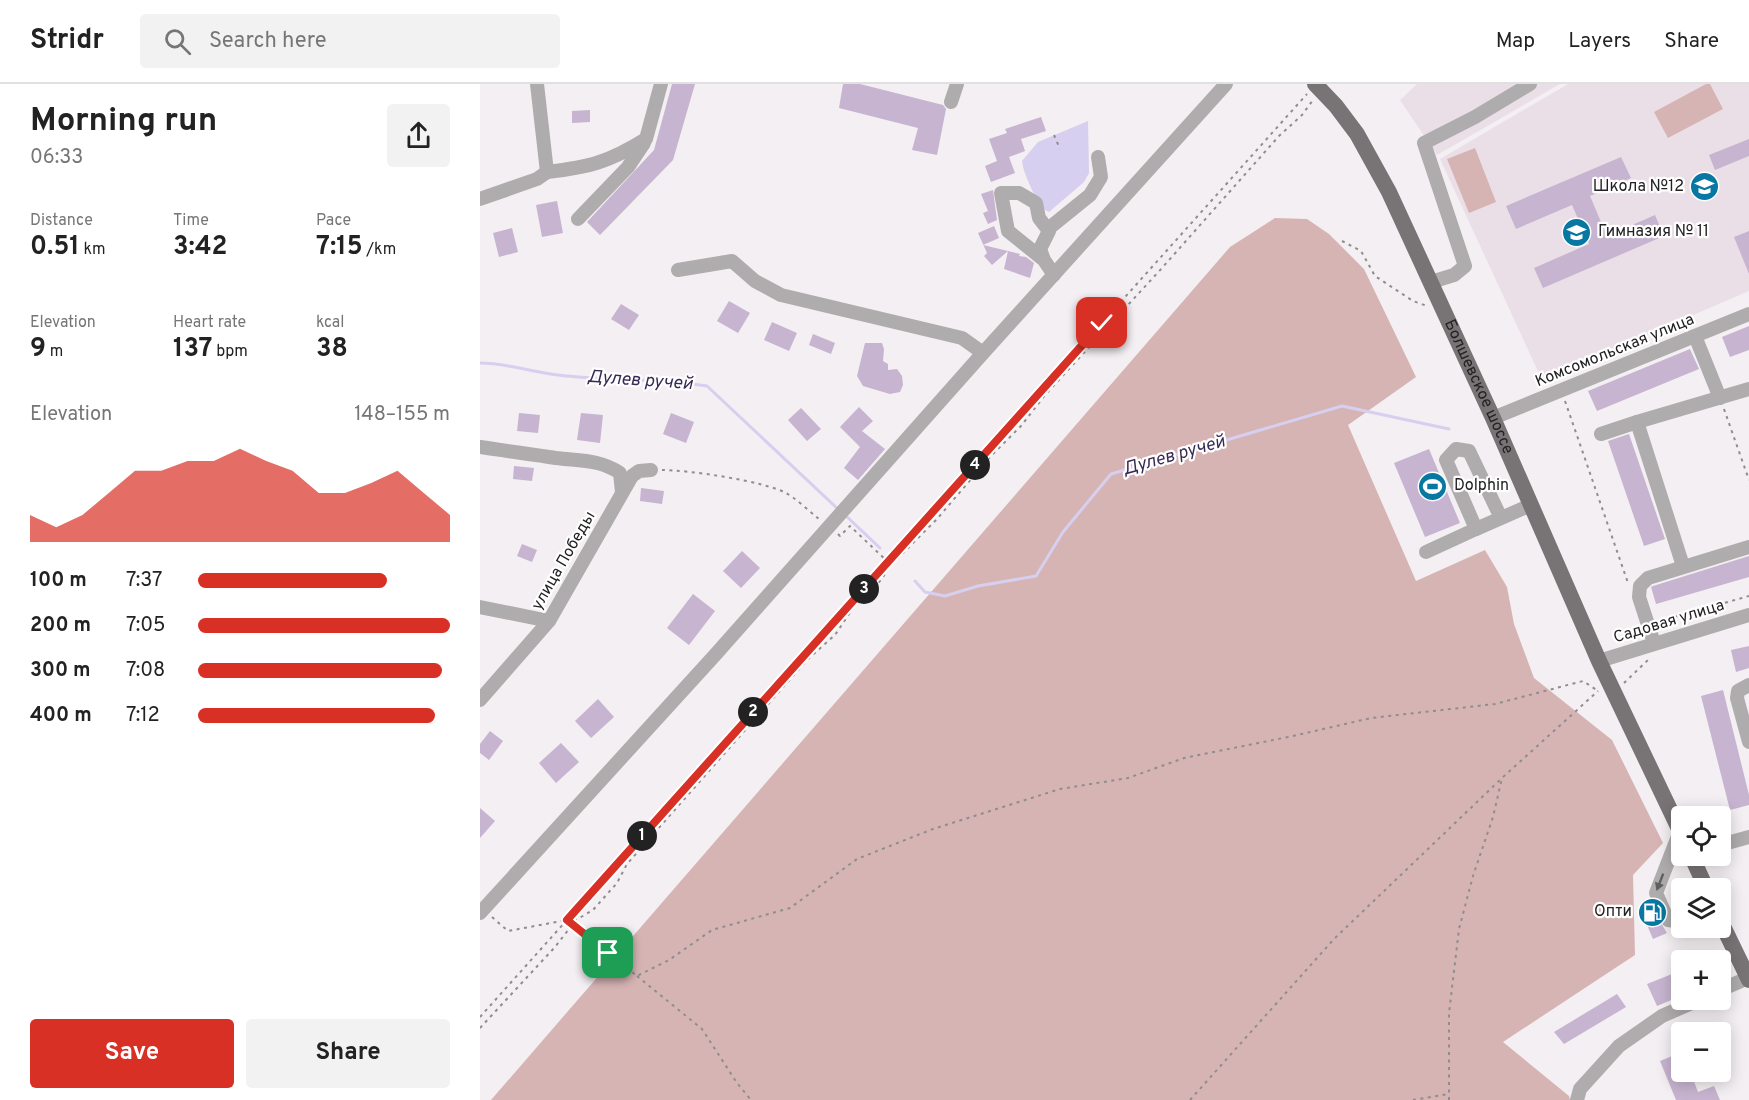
<!DOCTYPE html>
<meta charset="utf-8">
<style>
:root{--surface:#fff;--page:#f2f2f2;--text:#222;--muted:#767676;--line:#e0e0e0;--accent:#d93025}
body{margin:0;font-family:Overpass,sans-serif;background:var(--page);color:var(--text);height:100vh;display:flex;flex-direction:column;font-size:22px;white-space:nowrap}
*{box-sizing:border-box;margin:0}
p{font-size:20px;color:var(--muted)}
.icon{flex:none;width:33px;height:33px;fill:none;stroke:currentColor;stroke-width:2;stroke-linecap:round;stroke-linejoin:round}
.map{position:relative;flex:1;overflow:hidden}
.panel{display:flex;flex-direction:column;background:var(--surface);width:480px}
.panel>*{flex:none}
.tools{position:absolute;left:1191px;top:722px;display:grid;gap:12px}
.tools a{display:grid;place-items:center;width:60px;height:60px;border-radius:6px;background:var(--surface);box-shadow:0 3px 15px #0003;font-size:30px}
.pin{position:absolute;display:grid;place-items:center;width:51px;height:51px;color:#fff;margin:-26px;border-radius:12px;box-shadow:0 3px 9px #0006}
.km{position:absolute;width:30px;height:30px;margin:-15px;border-radius:50%;background:#222;color:#fff;font-size:16px;line-height:30px;text-align:center}
.round{display:grid;place-items:center;flex:none;width:63px;height:63px;border-radius:6px;background:var(--page)}
.head{display:flex;align-items:center;justify-content:space-between;height:102px;padding:0 30px}
h1{font-size:33px;font-weight:700;line-height:45px}
.stats{display:grid;grid-template-columns:repeat(3,1fr);gap:9px;height:102px;padding:6px 30px}
.stats div{display:grid;align-content:center}
.stats b{font-size:26px;font-weight:700}
.stats small{font-size:16px;font-weight:400}
.stats p{font-size:16px}
.chart{height:168px;padding:12px 30px}
.chart p{display:flex;justify-content:space-between}
.chart svg{width:100%;height:108px;margin-top:6px;fill:var(--accent);opacity:.7}
.cta{display:flex;gap:12px;margin-top:auto;padding:12px 30px}
.cta a{flex:1;height:69px;border-radius:6px;background:var(--accent);color:#fff;font-size:24px;font-weight:700;line-height:69px;text-align:center}
.cta a+a{background:var(--page);color:var(--text)}
ul{padding:0 30px;list-style:none;font-size:20px}
li{display:grid;grid-template-columns:96px 72px 1fr;align-items:center;height:45px}
li i{height:15px;border-radius:8px;background:var(--accent)}
header{display:flex;align-items:center;gap:36px;box-sizing:border-box;height:84px;padding:0 30px;background:var(--surface);border-bottom:2px solid var(--line)}
header strong{font-size:28px}
nav{display:flex;gap:33px;margin-inline-start:auto;font-size:21px}
.search{width:420px;height:54px;background:var(--page);display:flex;align-items:center;gap:15px;box-sizing:border-box;padding:0 21px;border-radius:6px;color:var(--muted);font-size:22px}
main{display:flex;flex:1;min-height:0}
.map>svg:first-child{display:block}
</style>
<header>
<strong>Stridr</strong>
<div class="search"><svg class="icon" aria-label="search" viewBox="0 0 24 24"><circle cx="10" cy="10" r="6"/><path d="M15 15l6 6"/></svg>Search here</div>
<nav><a>Map</a><a>Layers</a><a>Share</a></nav>
</header>
<main>
<section class="panel">
<div class="head"><div><h1>Morning run</h1><p>06:33</p></div><a class="round"><svg class="icon" aria-label="share" viewBox="0 0 24 24"><path d="M12 15V3M7 8l5-5 5 5M5 13v7h14v-7"/></svg></a></div>
<div class="stats">
<div><p>Distance</p><b>0.51<small> km</small></b></div>
<div><p>Time</p><b>3:42</b></div>
<div><p>Pace</p><b>7:15<small> /km</small></b></div>
</div>
<div class="stats">
<div><p>Elevation</p><b>9<small> m</small></b></div>
<div><p>Heart rate</p><b>137<small> bpm</small></b></div>
<div><p>kcal</p><b>38</b></div>
</div>
<div class="chart"><p><span>Elevation</span>148–155 m</p>
<svg viewBox="0 0 160 44" preserveAspectRatio="none"><path d="M0 44V33L10 38L20 33L30 24L40 15L50 15L60 11L70 11L80 6L90 11L100 15L110 24L120 24L130 20L140 15L150 24L160 33V44z"/></svg>
</div>
<ul>
<li><b>100 m</b>7:37<i style="width:75%"></i></li>
<li><b>200 m</b>7:05<i style="width:100%"></i></li>
<li><b>300 m</b>7:08<i style="width:97%"></i></li>
<li><b>400 m</b>7:12<i style="width:94%"></i></li>
</ul>
<div class="cta"><a>Save</a><a>Share</a></div>
</section>
<div class="map">
<svg width="1269" height="1016" viewBox="0 0 1269 1016">
<rect width="100%" height="100%" fill="#f4eff2"/>
<g fill="#eadfe7">
<path d="M937,0H1080L957,71L920,16Z"/>
<path d="M1088,0H1269V207L1062,296L960,75Z"/>
</g>
<g fill="#d7b4b4">
<path d="M1226,0H1230L1243,25L1188,54L1174,28Z"/>
<path d="M995,64L1016,118L989,129L967,75Z"/>
<path d="M795,134L827,135L849,150L884,185L936,293L868,341L936,497L1005,466L1027,503L1034,540L1054,594L1132,656L1183,759L1153,791L1155,871L1023,958L1089,1012L1090,1016H11L750,163Z"/>
</g>
<path fill="#d6cfef" d="M608,37L609,89L604,98L569,128L559,123C554,107 544,93 542,77L558,58Z"/>
<g fill="none" stroke-linecap="round" stroke-linejoin="round">
<g stroke="#d6cfef" stroke-width="3">
<path d="M0,279C26,279 52,288 78,291C128,297 178,294 227,302L359,426"/>
<path d="M364,430L400,464"/>
<path d="M435,497L445,508L465,512L498,502L556,492L583,448L631,390L862,322L969,345"/>
</g>
</g>
<g fill="#c7b4d0">
<path d="M192,0H215L193,76L120,151L107,138L174,66Z"/>
<path d="M363,0H380L463,21L466,25L457,71L432,66L438,44L359,24Z"/>
<path d="M110,26V38L92,39V27Z"/>
<path d="M561,33L566,47L541,55L545,67L529,73L535,89L511,98L505,82L517,77L509,55L527,49L525,45Z"/>
<path d="M1269,55V72L1235,86L1229,71Z"/>
<path d="M1141,73L1151,94L1110,112L1127,152L1175,131L1184,152L1063,204L1054,184L1109,160L1092,121L1036,145L1026,122Z"/>
<path d="M513,106L517,136L508,140L503,129L508,127L501,110Z"/>
<path d="M77,117L83,149L62,153L56,121Z"/>
<path d="M514,142L519,154L503,161L528,167L512,181L504,172L507,169L498,149Z"/>
<path d="M32,144L38,168L19,173L13,149Z"/>
<path d="M1269,147V190L1254,153Z"/>
<path d="M528,167L540,170L539,172L546,173L554,179L550,194L524,185Z"/>
<path d="M249,217L270,229L258,249L237,237Z"/>
<path d="M141,220L159,231L149,246L131,235Z"/>
<path d="M292,238L317,249L309,267L284,256Z"/>
<path d="M1269,242V266L1250,273L1242,253Z"/>
<path d="M333,250L355,259L351,270L329,261Z"/>
<path d="M385,259H402L404,265L403,277L408,280V286L417,285L422,292L423,301L420,308L410,310L383,302L377,292Z"/>
<path d="M1210,265L1219,285L1117,327L1108,307Z"/>
<path d="M379,323L393,337L382,347L405,365L378,396L364,384L380,363L360,343Z"/>
<path d="M321,324L341,345L327,357L308,336Z"/>
<path d="M39,329L60,331L58,349L37,347Z"/>
<path d="M101,329L123,331L120,359L97,356Z"/>
<path d="M191,329L214,338L206,359L183,350Z"/>
<path d="M1149,350L1185,455L1164,462L1128,357Z"/>
<path d="M949,365L980,439L945,453L914,379Z"/>
<path d="M34,382L54,384L52,397L33,395Z"/>
<path d="M161,404L184,407L182,420L160,417Z"/>
<path d="M42,460L57,466L52,478L37,472Z"/>
<path d="M262,467L280,484L261,504L243,487Z"/>
<path d="M1269,472V493L1176,520L1171,503L1173,502Z"/>
<path d="M213,510L235,527L209,561L187,544Z"/>
<path d="M1269,562V584L1256,588L1251,566Z"/>
<path d="M1243,606L1269,711V721L1250,726L1221,612Z"/>
<path d="M118,615L134,633L111,654L95,637Z"/>
<path d="M10,647L23,657L9,676L0,669V660Z"/>
<path d="M81,659L99,678L76,699L59,679Z"/>
<path d="M0,724L15,737L0,754Z"/>
<path d="M1175,829L1187,849L1173,855L1164,834Z"/>
<path d="M1192,890L1201,912L1177,922L1167,900Z"/>
<path d="M1137,910L1146,923L1084,960L1074,948Z"/>
<path d="M1202,968V987H1210L1218,1008L1234,1002L1240,1016H1196L1180,977Z"/>
</g>
<g fill="none" stroke-linecap="round" stroke-linejoin="round">
<g stroke="#908d8f" stroke-width="2" stroke-dasharray="3 4.5" stroke-linecap="butt">
<path d="M574,51L580,65"/>
<path d="M862,157L881,167L895,192L933,217L947,222"/>
<path d="M1085,317L1148,499"/>
<path d="M1244,325L1269,396"/>
<path d="M182,386C209,386 283,397 306,409C318,416 329,427 339,435"/>
<path d="M358,450L360,452L370,442L408,478"/>
<path d="M1180,537L1269,512"/>
<path d="M1144,599L1170,574"/>
<path d="M12,833L28,847L87,836L157,892L189,876L232,846L310,824L377,775L453,745L580,705L648,694L704,674L813,652L891,634L1015,620L1103,597L1118,607"/>
<path d="M157,892L222,945L257,999L271,1016"/>
<path d="M0,933L827,10"/>
<path d="M0,944L75,863L96,836L113,826L137,799L147,780L327,576L355,551L373,524L402,495L408,484L457,435L509,374L541,342L565,311L682,184L799,52L822,31L833,16"/>
<path d="M710,1016L854,855L1022,694L1118,607"/>
<path d="M933,1016L968,1010"/>
<path d="M969,1016V929L979,845L993,792L1013,733L1022,694"/>
</g>
<g stroke="#afacad" stroke-width="14">
<path d="M57,0L67,88"/>
<path d="M471,18L477,0"/>
<path d="M67,88C110,83 129,78 166,55L181,0"/>
<path d="M0,115L57,95L67,88"/>
<path d="M98,135L148,83L164,59"/>
<path d="M568,145L610,111L621,93L618,73"/>
<path d="M564,176L560,165L569,147L559,134L556,119L539,109H521L528,147L564,176L574,191"/>
<path d="M198,186L252,177L275,197L301,211L482,254L503,269"/>
<path d="M951,198L974,191L985,182L944,59L995,33L1050,0"/>
<path d="M1215,252L1240,314"/>
<path d="M1013,334L1269,230"/>
<path d="M1157,338L1269,305"/>
<path d="M1121,350L1157,338L1203,482"/>
<path d="M0,363C25,367 51,370 76,374C99,377 119,375 140,389L142,408"/>
<path d="M1021,434L989,367L976,365L966,376L996,445L1051,421"/>
<path d="M946,468L996,445"/>
<path d="M0,523L69,537"/>
<path d="M1174,559L1159,513L1160,502L1168,494L1269,463"/>
<path d="M1119,577L1269,531"/>
<path d="M1269,601L1258,607L1257,614L1269,658"/>
<path d="M0,616L69,537L152,392L159,387L171,386"/>
<path d="M1200,747L1176,809L1188,836L1202,838"/>
<path d="M1240,761L1269,753"/>
<path d="M0,829L235,571L503,269L746,0"/>
<path d="M1240,906L1268,894"/>
<path d="M1097,1016L1100,1005L1139,962L1182,932L1221,915"/>
</g>
<g stroke="#787375" stroke-width="16">
<path id="s1" d="M835,0L856,22L877,50L909,108L1013,334L1119,577L1202,751"/>
<path d="M1211,771L1226,804"/>
<path d="M1240,836L1269,896"/>
</g>
</g>
<defs><path id="oneway-solid" d="M-6-.8H1V-3.2L6.5 0L1 3.2V.8H-6Z" transform="scale(1.5)"/></defs>
<use fill="#616061" href="#oneway-solid" transform="translate(1180 798) rotate(111)"/>
<g fill="none" stroke-linecap="round" stroke-linejoin="round">
<defs>
<path id="route" d="M128,869L87,836L622,239"/>
</defs>
<use href="#route" stroke="#fff" stroke-width="12"/>
<use href="#route" stroke="#d93025" stroke-width="8"/>
</g>
<defs>
<symbol id="school-disc" viewBox="-11 -11 22 22"><circle r="9.5" fill="#0877a1" stroke="#fffefe"/><path d="M0-5L7-2L0 1L-7-2ZM-4 1L0 2.5L4 1V4Q0 6-4 4Z" fill="#fff"/></symbol>
<symbol id="stadium-disc" viewBox="-11 -11 22 22"><circle r="9.5" fill="#0877a1" stroke="#fffefe"/><path d="M0-5a6.5 5 0 1 0 0 10a6.5 5 0 1 0 0-10ZM-3.5-1.8h7v3.6h-7Z" fill="#fff"/></symbol>
<symbol id="fuel-disc" viewBox="-11 -11 22 22"><circle r="9.5" fill="#0877a1" stroke="#fffefe"/><path d="M-5.5-6h7V0h2V4h1.3V-2.5L3-4.5l.8-.8L6-3V5H2.5V1h-1V6h-7ZM-4.2-4.7v3.2H.2V-4.7Z" fill="#fff"/></symbol>
</defs>
<g fill-rule="evenodd">
<use href="#school-disc" x="1208" y="86" width="33" height="33"/>
<use href="#school-disc" x="1080" y="132" width="33" height="33"/>
<use href="#stadium-disc" x="936" y="386" width="33" height="33"/>
<use href="#fuel-disc" x="1156" y="812" width="33" height="33"/>
</g>
<g text-anchor="middle" dominant-baseline="central" stroke-width="4.5" stroke-linejoin="round" paint-order="stroke">
<g font-size="16" fill="#222122" stroke="#fffefe" text-anchor="end">
<text x="1204" y="103">Школа №12</text>
<text x="1118" y="148" text-anchor="start">Гимназия № 11</text>
<text x="974" y="402" text-anchor="start">Dolphin</text>
<text x="1152" y="828">Опти</text>
</g>
<g font-size="16" fill="#222122" stroke="#fffefe">
<text transform="translate(1135 267) rotate(-22)">Комсомольская улица</text>
<text stroke="none"><textPath href="#s1" startOffset="346">Болшевское шоссе</textPath></text>
<text transform="translate(84 477) rotate(-60)">улица Победы</text>
<text transform="translate(1189 538) rotate(-17)">Садовая улица</text>
</g>
<g font-size="18" font-style="italic" fill="#372b55" stroke="#fffefe">
<text transform="translate(160 297) rotate(4)">Дулев ручей</text>
<text transform="translate(694 372) rotate(-16)">Дулев ручей</text>
</g>
</g>
</svg>
<div class="tools">
<a><svg class="icon" aria-label="locate" viewBox="0 0 24 24"><circle cx="12" cy="12" r="6"/><path d="M12 2v4M12 18v4M2 12h4M18 12h4"/></svg></a>
<a><svg class="icon" aria-label="layers" viewBox="0 0 24 24"><path d="M12 4l9 5-9 5-9-5zM3 14l9 5 9-5"/></svg></a>
<a>+</a>
<a>−</a>
</div>
<div class="pin" style="left:128px;top:869px;background:#1e9e55"><svg class="icon" aria-label="arrive" viewBox="0 0 24 24"><path d="M6 21V4h12l-3 4 3 4H6"/></svg></div>
<div class="pin" style="left:622px;top:239px;background:#d93025"><svg class="icon" aria-label="check" viewBox="0 0 24 24"><path d="M5 12l5 5 9-10"/></svg></div>
<b class="km" style="left:162px;top:752px">1</b>
<b class="km" style="left:273px;top:628px">2</b>
<b class="km" style="left:384px;top:505px">3</b>
<b class="km" style="left:495px;top:381px">4</b>
</div>
</main>
